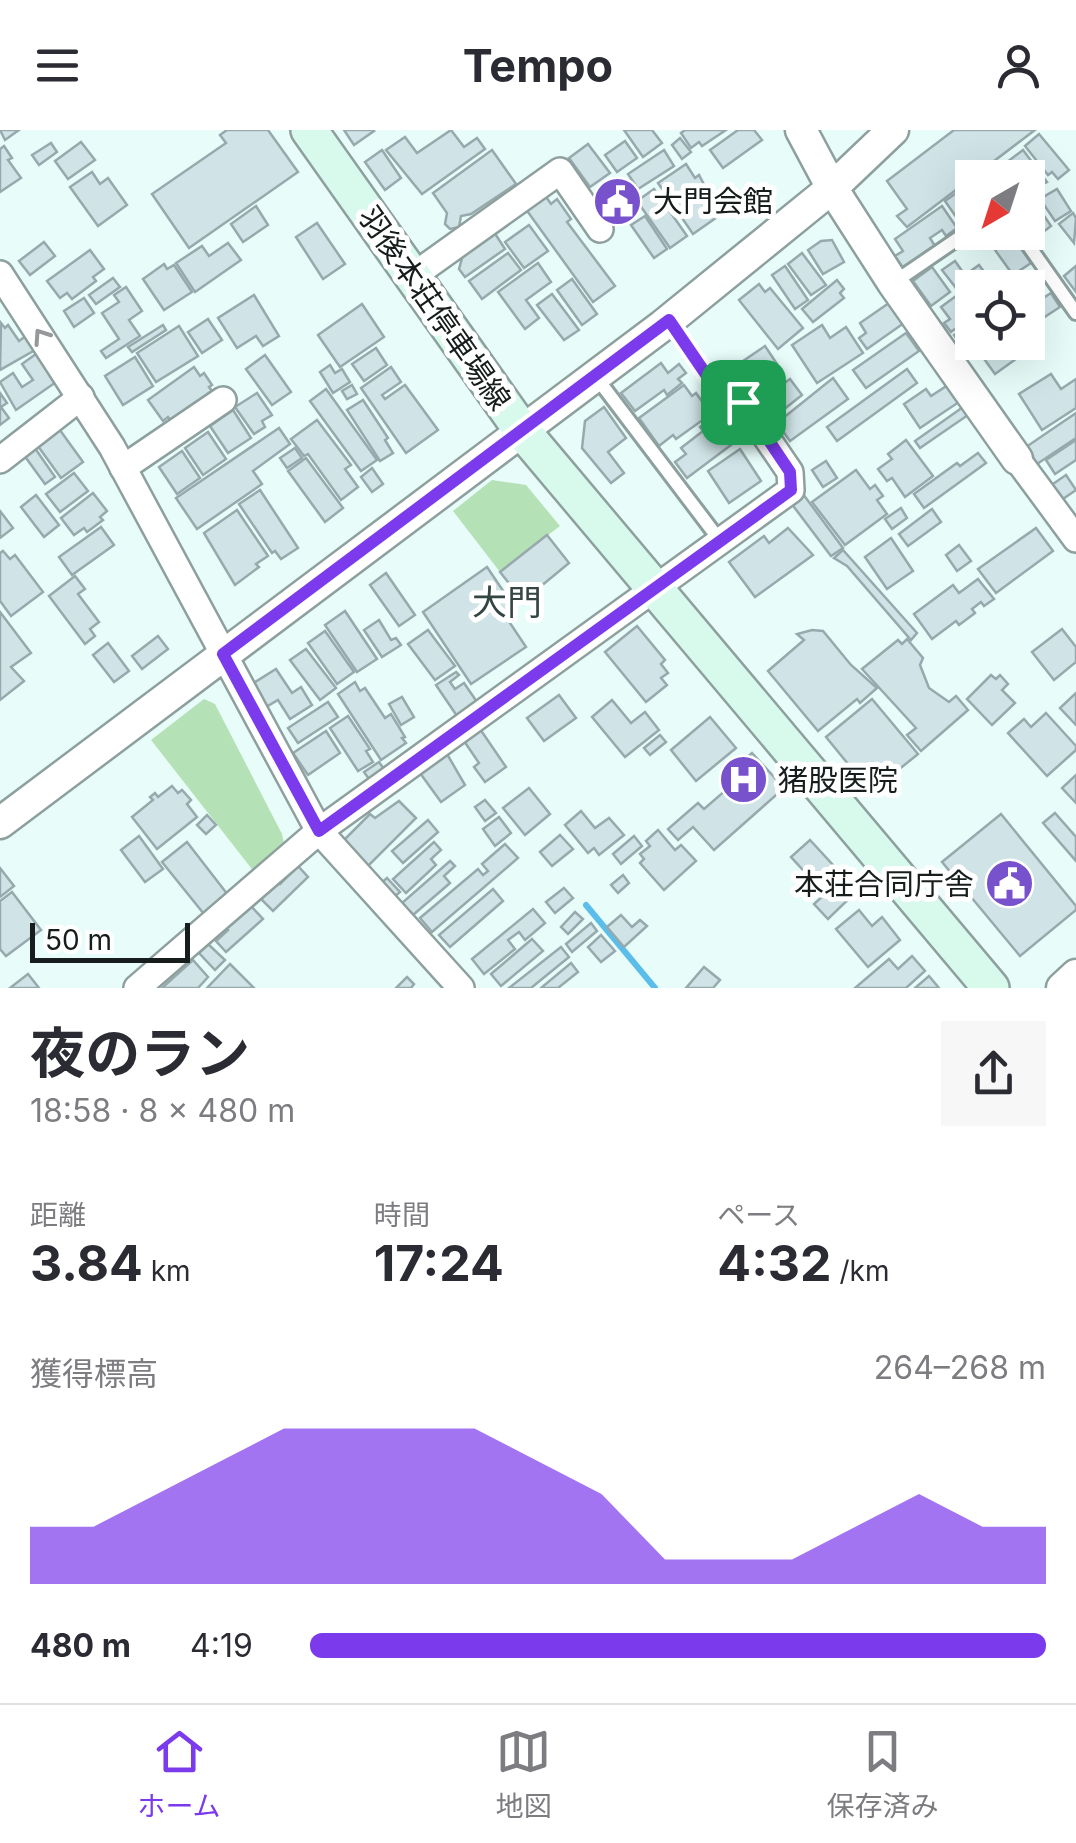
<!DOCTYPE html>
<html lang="ja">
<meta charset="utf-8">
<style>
:root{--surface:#fff;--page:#f7f7f7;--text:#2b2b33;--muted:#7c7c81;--line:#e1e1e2;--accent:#7c3aed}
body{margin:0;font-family:Inter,"Noto Sans JP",sans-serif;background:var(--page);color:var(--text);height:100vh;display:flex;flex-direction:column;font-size:38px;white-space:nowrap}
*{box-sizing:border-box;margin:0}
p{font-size:32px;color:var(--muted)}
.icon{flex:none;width:55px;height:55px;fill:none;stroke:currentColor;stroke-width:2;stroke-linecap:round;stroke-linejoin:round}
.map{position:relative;height:858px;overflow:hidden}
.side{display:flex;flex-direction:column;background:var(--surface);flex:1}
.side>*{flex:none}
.needle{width:65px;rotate:219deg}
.tools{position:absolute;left:955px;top:30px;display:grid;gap:20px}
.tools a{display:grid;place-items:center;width:90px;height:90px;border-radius:0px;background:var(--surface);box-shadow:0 10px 40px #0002;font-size:50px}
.scale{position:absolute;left:30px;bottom:25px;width:160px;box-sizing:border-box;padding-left:10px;border:5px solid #161d1c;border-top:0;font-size:28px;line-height:35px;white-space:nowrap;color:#161d1c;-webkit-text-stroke:8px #fff;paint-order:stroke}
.pin{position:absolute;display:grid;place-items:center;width:85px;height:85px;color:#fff;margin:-42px;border-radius:20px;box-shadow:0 5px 15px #0006}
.round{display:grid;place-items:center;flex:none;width:105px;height:105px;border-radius:0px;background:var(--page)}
.headline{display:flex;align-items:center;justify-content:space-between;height:170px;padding:0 30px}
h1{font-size:55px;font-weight:700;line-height:75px}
.metrics{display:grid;grid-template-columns:repeat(3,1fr);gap:15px;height:170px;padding:10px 30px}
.metrics div{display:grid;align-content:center}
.metrics b{font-size:50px;font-weight:700}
.metrics small{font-size:28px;font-weight:400}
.metrics p{font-size:28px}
.chart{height:280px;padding:20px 30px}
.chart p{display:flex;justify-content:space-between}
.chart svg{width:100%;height:180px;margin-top:10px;fill:var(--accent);opacity:.7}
ul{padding:0 30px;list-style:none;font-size:32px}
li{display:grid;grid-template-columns:160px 120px 1fr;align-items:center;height:75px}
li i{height:25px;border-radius:12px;background:var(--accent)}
header{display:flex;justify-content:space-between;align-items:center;height:130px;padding:0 30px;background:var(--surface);font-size:45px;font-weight:700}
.menu{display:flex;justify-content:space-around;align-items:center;height:140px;border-top:2px solid var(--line);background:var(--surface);font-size:28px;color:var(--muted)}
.menu a{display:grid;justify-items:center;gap:5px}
.menu .selected{color:var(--accent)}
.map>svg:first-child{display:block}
</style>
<header><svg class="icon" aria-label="menu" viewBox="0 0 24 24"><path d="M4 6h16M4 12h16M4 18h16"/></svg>Tempo<svg class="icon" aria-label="person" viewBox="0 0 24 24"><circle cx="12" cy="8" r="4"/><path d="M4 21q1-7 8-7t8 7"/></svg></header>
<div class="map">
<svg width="1076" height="858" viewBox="0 0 1076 858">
<rect width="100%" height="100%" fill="#e8fdfa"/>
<g fill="#b4e1b5">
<path d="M492,350L526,355L560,396L500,442L453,381Z"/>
<path d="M204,569L215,574L282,704L285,718L255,743L151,610Z"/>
</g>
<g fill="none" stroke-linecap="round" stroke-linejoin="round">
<path stroke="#5abdea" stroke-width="6" d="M586,775L655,858"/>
</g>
<g fill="#d0e4e7" stroke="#97a9ad" stroke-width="2.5">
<path d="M0,0H19L5,10Z"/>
<path d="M227,0H268L298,42L189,118L152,64L226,13L220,5Z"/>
<path d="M344,0H373L374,1L354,15Z"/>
<path d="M451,0L464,17L477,8L485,19L422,64L386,20L405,7L417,23Z"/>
<path d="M624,0H652L662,13L643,27Z"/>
<path d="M685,0H726L702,16L699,12L691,18L681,3Z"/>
<path d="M738,0H754L762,10L723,38L710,20Z"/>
<path d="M954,0H1035L907,97L897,86L907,79L887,51Z"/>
<path d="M1039,4L1069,40L1058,49L1052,42L1048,45L1025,16Z"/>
<path d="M680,8L691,22L682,29L672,15Z"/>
<path d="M625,11L637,28L617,42L605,25Z"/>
<path d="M81,12L95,30L68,49L55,31Z"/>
<path d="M51,13L57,22L39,35L32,25Z"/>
<path d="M588,14L610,43L590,57L569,28Z"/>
<path d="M4,16L12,28L8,30L21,48L0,62V19Z"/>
<path d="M382,20L401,48L385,60L365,32Z"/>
<path d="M492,20L516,54L471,84L461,86L459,97L450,99L445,94L447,83L433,63Z"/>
<path d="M664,20L674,36L638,59L628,44Z"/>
<path d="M1023,20L1047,52L1028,61V48H986Z"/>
<path d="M686,34L695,48L699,45L720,85L693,104L658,53Z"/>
<path d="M92,42L100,54L108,48L127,75L98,96L70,57Z"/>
<path d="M614,49L637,82L621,92L599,59Z"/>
<path d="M972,52V86L961,94L945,71Z"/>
<path d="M654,59L687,106L670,118L637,71Z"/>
<path d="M1057,59L1071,81L1055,91L1040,69Z"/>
<path d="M544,64L551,74L557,69L571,89L567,92L615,156L593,172L525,78Z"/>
<path d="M1034,71L1051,96L1034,109L1028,100V76Z"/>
<path d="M256,76L268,95L243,112L231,94Z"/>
<path d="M942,76L957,98L946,106L942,100L930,108L935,116L903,138L895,126L903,121L895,109Z"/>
<path d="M1073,83L1076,88L1074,113L1059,94Z"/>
<path d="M645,86L667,119L654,128L631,95Z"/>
<path d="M317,93L345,134L323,149L296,107Z"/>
<path d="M529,95L548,121L524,138L505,112Z"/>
<path d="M494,102L505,119L465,147L459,139L463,125Z"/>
<path d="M1004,102H1010L1031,133L1013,145L990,113Z"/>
<path d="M832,110L844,132L823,144L808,120L821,111Z"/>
<path d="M44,112L55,126L30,145L19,131Z"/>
<path d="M228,113L241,130L195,162L176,133L202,116L209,126Z"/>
<path d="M90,120L104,139L93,147L96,151L72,169L67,163L60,168L47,151Z"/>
<path d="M508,123L521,140L482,169L469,151Z"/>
<path d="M802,123L826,155L811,165L788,134Z"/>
<path d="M955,131L965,145L979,135L988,147L973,157L968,150L956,158L942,140Z"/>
<path d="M538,133L551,152L526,170L539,188L525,199L498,162Z"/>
<path d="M164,134L167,139L174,135L192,162L164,180L143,149Z"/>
<path d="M785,136L808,170L795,179L772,145Z"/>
<path d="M1076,136V162L1064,146Z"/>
<path d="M932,137L950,162L931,176L913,151Z"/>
<path d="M113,148L120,157L96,174L89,165Z"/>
<path d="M572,149L597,184L582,195L557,160Z"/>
<path d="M837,150L844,159L840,163L844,168L813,192L802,179Z"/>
<path d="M759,154L765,162L770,158L803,198L778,219L739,170Z"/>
<path d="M126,157L142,181L129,190L140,206L106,228L101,221L119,209L102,183L119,172L114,165Z"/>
<path d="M967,158L972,166V186L951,202L944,193L950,189L941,177Z"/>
<path d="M1051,163L1060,177L1037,192L1028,178Z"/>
<path d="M552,164L579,200L564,210L537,175Z"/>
<path d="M254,165L279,206L263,216L256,206L237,218L218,188Z"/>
<path d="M84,168L94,183L74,197L64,181Z"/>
<path d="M889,173L904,193L867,219L859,208L866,203L860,193Z"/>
<path d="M362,174L384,207L340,237L318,205Z"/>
<path d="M208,189L222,210L202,223L188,202Z"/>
<path d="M1,193L5,198L8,195L19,211L26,206L35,220L0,240Z"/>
<path d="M972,193V211L963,218L954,205Z"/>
<path d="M163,195L166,200L132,222L128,217Z"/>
<path d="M822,195L830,208L846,197L863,223L817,253L792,215Z"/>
<path d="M179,196L198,226L156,252L137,223Z"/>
<path d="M1028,201L1037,214L995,244L977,219L987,212H1028Z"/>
<path d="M906,203L919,221L866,258L853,240Z"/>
<path d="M765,216L777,234L752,251L740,233Z"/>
<path d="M376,218L387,235L364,251L352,234Z"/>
<path d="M40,221L59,250L16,280L0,252L13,243L22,257L33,250L22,234Z"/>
<path d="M265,225L291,262L272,275L246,239Z"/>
<path d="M135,227L153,256L123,275L105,246Z"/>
<path d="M661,233L668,243L679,234L686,243L678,249L682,253L667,265L664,260L635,281L621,263Z"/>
<path d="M330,235L335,243L342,239L350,252L333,263L320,242Z"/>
<path d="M194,237L200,246L204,243L212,255L209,257L212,261L171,291L168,287L163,291L148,270Z"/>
<path d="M391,237L401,252L382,265L385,269L405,255L438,300L406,323L361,258Z"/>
<path d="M907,239L917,253L837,311L827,297Z"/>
<path d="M1051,244L1061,259L1076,249V278L1042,300L1019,264Z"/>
<path d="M833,248L848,269L790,311L777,293Z"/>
<path d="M790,249L802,265L773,288L766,281L764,283L753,270L775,253L779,257Z"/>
<path d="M352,255L357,264L347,269L342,261Z"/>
<path d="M684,255L692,266L696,263L711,284L676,309L673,305L659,316L639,288Z"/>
<path d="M948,255L959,272L920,298L904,274L926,259L931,266Z"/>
<path d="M326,259L377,330L361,341L310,271Z"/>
<path d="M0,263L7,273L1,277L9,288L0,295Z"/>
<path d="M257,263L272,285L262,291L265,297L254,304L235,277Z"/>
<path d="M363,270L388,308L385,310L393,323L380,331L347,280Z"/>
<path d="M604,277L626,308L608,322L624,343L611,353L582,318L585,291Z"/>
<path d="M963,277L968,285L920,318L915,311Z"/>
<path d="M233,280L251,308L228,323L210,296Z"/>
<path d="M1076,283V308L1037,334L1026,317Z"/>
<path d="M715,285L735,312L687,348L675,332L686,324L681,318L703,301L700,297Z"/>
<path d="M317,290L351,335L345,339L358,357L341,370L308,324L304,326L291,309Z"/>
<path d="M57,296L83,332L61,348L35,312Z"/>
<path d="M279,298L290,314L253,341L262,354L197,399L176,368Z"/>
<path d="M208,302L226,329L203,345L185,318Z"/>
<path d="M906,310L933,346L905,367L892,348L887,351L878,339L892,329L888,324Z"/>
<path d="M1076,310V330L1055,344L1046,330Z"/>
<path d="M32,314L55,347L45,354L21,321Z"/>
<path d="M295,318L302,328L287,338L280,328Z"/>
<path d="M740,319L761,351L729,373L708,341Z"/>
<path d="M182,321L200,348L177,364L159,337Z"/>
<path d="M978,323L986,333L924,378L914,364L957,333L960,336Z"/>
<path d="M306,328L343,378L325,392L288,341Z"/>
<path d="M826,331L837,348L823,357L812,340Z"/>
<path d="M372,338L383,354L372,362L361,347Z"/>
<path d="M856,340L870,359L875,355L883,366L877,370L887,384L845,415L812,372Z"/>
<path d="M74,343L88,361L60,382L46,364Z"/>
<path d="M1066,345L1076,360L1060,371L1050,356Z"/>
<path d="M260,360L298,418L281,429L275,421L272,423L239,374Z"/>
<path d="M93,363L107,381L100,387L103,390L87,402L84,398L74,405L61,388Z"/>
<path d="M803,364L843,418L831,426L791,373Z"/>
<path d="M36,365L59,395L44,407L21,377Z"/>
<path d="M901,378L907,388L892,399L885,389Z"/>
<path d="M932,379L941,392L908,416L899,404Z"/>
<path d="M237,380L268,426L256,434L259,437L235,455L204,403Z"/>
<path d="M0,381L13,398L0,408Z"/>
<path d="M101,397L114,415L72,445L59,427Z"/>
<path d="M788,398L813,425L755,467L729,432L764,406L769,413Z"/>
<path d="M1036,398L1053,421L996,463L978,439Z"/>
<path d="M547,405L569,433L523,471L500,442Z"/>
<path d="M891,408L913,441L887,459L865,427Z"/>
<path d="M959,415L971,431L957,441L946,425Z"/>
<path d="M843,420L917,503L911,510L847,436L834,428Z"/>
<path d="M3,421L10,429L15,425L43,462L11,486L0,471V423Z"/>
<path d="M487,437L514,477L504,484L526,517L471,554L423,482Z"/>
<path d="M386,443L415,485L399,496L370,455Z"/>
<path d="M75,446L85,459L78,464L99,492L90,499L95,506L85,514L49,466Z"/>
<path d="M978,449L994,469L984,476L981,472L972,479L975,483L959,495L956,491L932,509L914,484L953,455L959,463Z"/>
<path d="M345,481L377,529L357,542L325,495Z"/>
<path d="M0,482L31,523L11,537L24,551L0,570Z"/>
<path d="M379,490L391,510L396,508L401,515L382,527L364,500Z"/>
<path d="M637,496L665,530L661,534L668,543L661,548L667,555L646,572L605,522Z"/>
<path d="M1062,499L1076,517V532L1054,550L1032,522Z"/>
<path d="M428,500L455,536L435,550L408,514Z"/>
<path d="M812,500L823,501L851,535L877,558L860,573L857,569L818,601L768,541L804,510L797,504Z"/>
<path d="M325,501L354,542L337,554L308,513Z"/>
<path d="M158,506L168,519L142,539L132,526Z"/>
<path d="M907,509L923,528L920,535L929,558L949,572L956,566L968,580L921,621L907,605L916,598L862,539L898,510L902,514Z"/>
<path d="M108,513L129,541L114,552L93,525Z"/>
<path d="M306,519L336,558L320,570L290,530Z"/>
<path d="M276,539L292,563L301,557L312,575L290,589L278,570L266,577L252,554Z"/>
<path d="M456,542L459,545L450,552L455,559L464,553L477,572L457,586L436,555Z"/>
<path d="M991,545L996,549L1000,545L1008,554L1002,560L1015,573L992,595L967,569Z"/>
<path d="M355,552L360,561L365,558L385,588L391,584L405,607L402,608L406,613L381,630L338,564Z"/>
<path d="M1076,563V595L1060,578Z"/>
<path d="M559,565L576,588L544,611L527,588Z"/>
<path d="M402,567L414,587L401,595L389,574Z"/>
<path d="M872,569L918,624L871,662L826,607Z"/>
<path d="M612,570L631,593L645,582L659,600L625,627L592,587Z"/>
<path d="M328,572L338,587L298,613L288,598Z"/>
<path d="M1046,583L1076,616V620L1047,646L1008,603L1024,589L1031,597Z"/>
<path d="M348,586L370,619L366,621L373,632L358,641L330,598Z"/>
<path d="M710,587L736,618L696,651L671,620Z"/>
<path d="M480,599L506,637L485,652L474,637L479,633L464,611Z"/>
<path d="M326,601L340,623L308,645L293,623Z"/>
<path d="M660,605L666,612L650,625L644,618Z"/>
<path d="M752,623L784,658L714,720L693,697L678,710L668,699L698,673L704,679L733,654L726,646Z"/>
<path d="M447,624L465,655L441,672L420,643Z"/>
<path d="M379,632L384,639L369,649L364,642Z"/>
<path d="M1076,645V673L1062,658Z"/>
<path d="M172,656L178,663L182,660L191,670L187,674L197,687L157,719L132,687L153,670L150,667L155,663L158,667Z"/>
<path d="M529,658L550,684L525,705L503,678Z"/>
<path d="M485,670L496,683L485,691L475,677Z"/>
<path d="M399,671L416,688L366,738L340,714L370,684L375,688Z"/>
<path d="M581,681L595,698L609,688L624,705L599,725L594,718L588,723L565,695Z"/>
<path d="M1055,683L1076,707V731L1043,693Z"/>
<path d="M1001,684L1076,776V780L1020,826L942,732Z"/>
<path d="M207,685L216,695L206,704L197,695Z"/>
<path d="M499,687L511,703L495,716L483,699Z"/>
<path d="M428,690L438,702L403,733L392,721Z"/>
<path d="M658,700L675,720L681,715L696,731L664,760L640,733L644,729L640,724L650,716L646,711Z"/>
<path d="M560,705L573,719L552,736L540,722Z"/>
<path d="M139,706L163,739L145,752L121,720Z"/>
<path d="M634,706L642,716L621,734L613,724Z"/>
<path d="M810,710L857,761L828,789L814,774L825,764L791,727Z"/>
<path d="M187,712L228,765L204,784L162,732Z"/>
<path d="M434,712L441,720L431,729L436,735L406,763L393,749Z"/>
<path d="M505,714L518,728L432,802L420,788L478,739L483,745L488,741L482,734Z"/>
<path d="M450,731L455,736L444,746L450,753L413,785L402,773Z"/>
<path d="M298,736L308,747L273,781L259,767L276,751L280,754Z"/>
<path d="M0,738L14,756L0,767Z"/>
<path d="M623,745L629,753L618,763L611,755Z"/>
<path d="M387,748L400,762L393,768L380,754Z"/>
<path d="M564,758L573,768L555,783L546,772Z"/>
<path d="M493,759L503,771L450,817L439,805Z"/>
<path d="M12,762L41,800L6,826L0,819V771Z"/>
<path d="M250,775L263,789L226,822L216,811L228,800L224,797Z"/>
<path d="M533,779L545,793L525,810L519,802L508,810L515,819L484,844L472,829Z"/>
<path d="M859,780L872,796L882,787L900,810L868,837L836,799Z"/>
<path d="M575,782L583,789L568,804L561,797Z"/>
<path d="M621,785L632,797L640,790L647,796L624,817L607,797Z"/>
<path d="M591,793L597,801L572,822L566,814Z"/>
<path d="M601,805L615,821L601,832L588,817Z"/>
<path d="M532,809L543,821L501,856L491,844Z"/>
<path d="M208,814L225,830L215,840L199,823Z"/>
<path d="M561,817L569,827L531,858H509Z"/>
<path d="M912,826L925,841L906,858H855L889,829L898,839Z"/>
<path d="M193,830L208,847L198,858H162Z"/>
<path d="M571,833L578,842L558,858H541Z"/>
<path d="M230,834L254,858H207Z"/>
<path d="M704,837L720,850L713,858H686Z"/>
<path d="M28,844L39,858H10Z"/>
<path d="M929,846L939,858H915Z"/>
<path d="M407,847L414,854L411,858H396Z"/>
</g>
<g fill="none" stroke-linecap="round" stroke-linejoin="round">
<defs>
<g id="service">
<path d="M1019,102L1076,183"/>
<path d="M893,153L972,99"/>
<path d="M669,192L719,263L743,273"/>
<path d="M596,247L721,412"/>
</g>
<g id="minor">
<path d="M0,144L112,317L319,701L461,858"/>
<path d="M413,146L560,41L600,99"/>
<path d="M1017,329L1076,409"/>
<path d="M0,330L81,267"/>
<path d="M123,338L223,270"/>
<path d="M137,858L319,701L791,360L790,342L743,273"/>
</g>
<g id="tertiary">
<path d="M801,0L832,58L893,153L1017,329"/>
<path d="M0,693L662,196L832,58L893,0"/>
<path d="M1062,858L1076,845"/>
</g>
<path id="secondary" d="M309,0L523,302L991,858"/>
</defs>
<use href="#service" stroke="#8da09e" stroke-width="18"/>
<use href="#minor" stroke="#8da09e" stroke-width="30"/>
<use href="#tertiary" stroke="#8da09e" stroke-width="35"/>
<use href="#secondary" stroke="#8da09e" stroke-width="40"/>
<use href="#service" stroke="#fff" stroke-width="12"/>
<use href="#minor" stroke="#fff" stroke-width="25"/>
<use href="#tertiary" stroke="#fff" stroke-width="30"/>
<use href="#secondary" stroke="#d7faed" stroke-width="35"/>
</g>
<defs><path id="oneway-chevron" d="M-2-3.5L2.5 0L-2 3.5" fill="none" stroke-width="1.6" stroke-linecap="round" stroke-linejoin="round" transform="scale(2.5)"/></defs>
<use stroke="#969999" href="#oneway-chevron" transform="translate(41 206) rotate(-124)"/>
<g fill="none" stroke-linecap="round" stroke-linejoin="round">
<defs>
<path id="route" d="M669,190L718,262L743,272L790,342L791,360L319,701L223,524Z"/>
</defs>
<use href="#route" stroke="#fff" stroke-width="20"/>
<use href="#route" stroke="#7c3aed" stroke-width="12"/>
</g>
<defs>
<symbol id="civic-disc" viewBox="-11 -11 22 22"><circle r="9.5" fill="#7752cc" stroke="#fff"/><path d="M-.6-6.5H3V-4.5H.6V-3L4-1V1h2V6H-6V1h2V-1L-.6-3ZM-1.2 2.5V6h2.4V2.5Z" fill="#fff"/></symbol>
<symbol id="hospital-disc" viewBox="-11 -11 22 22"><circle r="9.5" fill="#7752cc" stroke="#fff"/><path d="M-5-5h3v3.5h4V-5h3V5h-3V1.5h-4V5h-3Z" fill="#fff"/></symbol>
</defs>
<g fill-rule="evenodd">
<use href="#civic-disc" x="590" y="44" width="55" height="55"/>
<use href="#hospital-disc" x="716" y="622" width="55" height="55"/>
<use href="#civic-disc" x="982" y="726" width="55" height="55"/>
</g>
<g text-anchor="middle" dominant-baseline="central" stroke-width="10" stroke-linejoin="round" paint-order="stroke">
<g font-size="30" fill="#161d1c" stroke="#fff" text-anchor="start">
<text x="653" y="71">大門会館</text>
<text x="778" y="650">猪股医院</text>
<text x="974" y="754" text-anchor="end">本荘合同庁舎</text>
</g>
<g font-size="30" fill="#161d1c" stroke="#fff">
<text transform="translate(435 178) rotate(55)">羽後本荘停車場線</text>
</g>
<g font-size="35" fill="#344543" stroke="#fff">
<text x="507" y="472">大門</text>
</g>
</g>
</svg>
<div class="tools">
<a><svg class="needle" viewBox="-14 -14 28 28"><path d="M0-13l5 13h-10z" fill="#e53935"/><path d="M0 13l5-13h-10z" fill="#7c7c81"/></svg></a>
<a><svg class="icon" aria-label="locate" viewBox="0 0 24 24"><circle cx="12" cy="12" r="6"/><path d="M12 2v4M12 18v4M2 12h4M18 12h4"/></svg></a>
</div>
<div class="scale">50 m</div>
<div class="pin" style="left:743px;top:272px;background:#1e9e55"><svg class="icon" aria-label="arrive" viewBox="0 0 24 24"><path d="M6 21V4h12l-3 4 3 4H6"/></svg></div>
</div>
<section class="side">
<div class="headline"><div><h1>夜のラン</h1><p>18:58 · 8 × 480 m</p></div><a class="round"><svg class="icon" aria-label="share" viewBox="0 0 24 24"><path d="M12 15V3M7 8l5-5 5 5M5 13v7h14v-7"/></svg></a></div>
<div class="metrics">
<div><p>距離</p><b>3.84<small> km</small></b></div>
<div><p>時間</p><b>17:24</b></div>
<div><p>ペース</p><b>4:32<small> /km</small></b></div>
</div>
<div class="chart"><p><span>獲得標高</span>264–268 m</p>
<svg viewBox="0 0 160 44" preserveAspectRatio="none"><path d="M0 44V30L10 30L20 22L30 14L40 6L50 6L60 6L70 6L80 14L90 22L100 38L110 38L120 38L130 30L140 22L150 30L160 30V44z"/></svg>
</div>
<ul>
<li><b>480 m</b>4:19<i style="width:100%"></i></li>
</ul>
</section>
<nav class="menu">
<a class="selected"><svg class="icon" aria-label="home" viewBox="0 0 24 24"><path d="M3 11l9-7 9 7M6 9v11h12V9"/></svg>ホーム</a>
<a><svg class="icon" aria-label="map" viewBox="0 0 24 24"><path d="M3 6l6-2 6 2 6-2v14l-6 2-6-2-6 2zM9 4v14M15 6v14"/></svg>地図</a>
<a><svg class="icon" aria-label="saved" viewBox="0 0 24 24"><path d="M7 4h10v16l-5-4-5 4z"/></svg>保存済み</a>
</nav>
